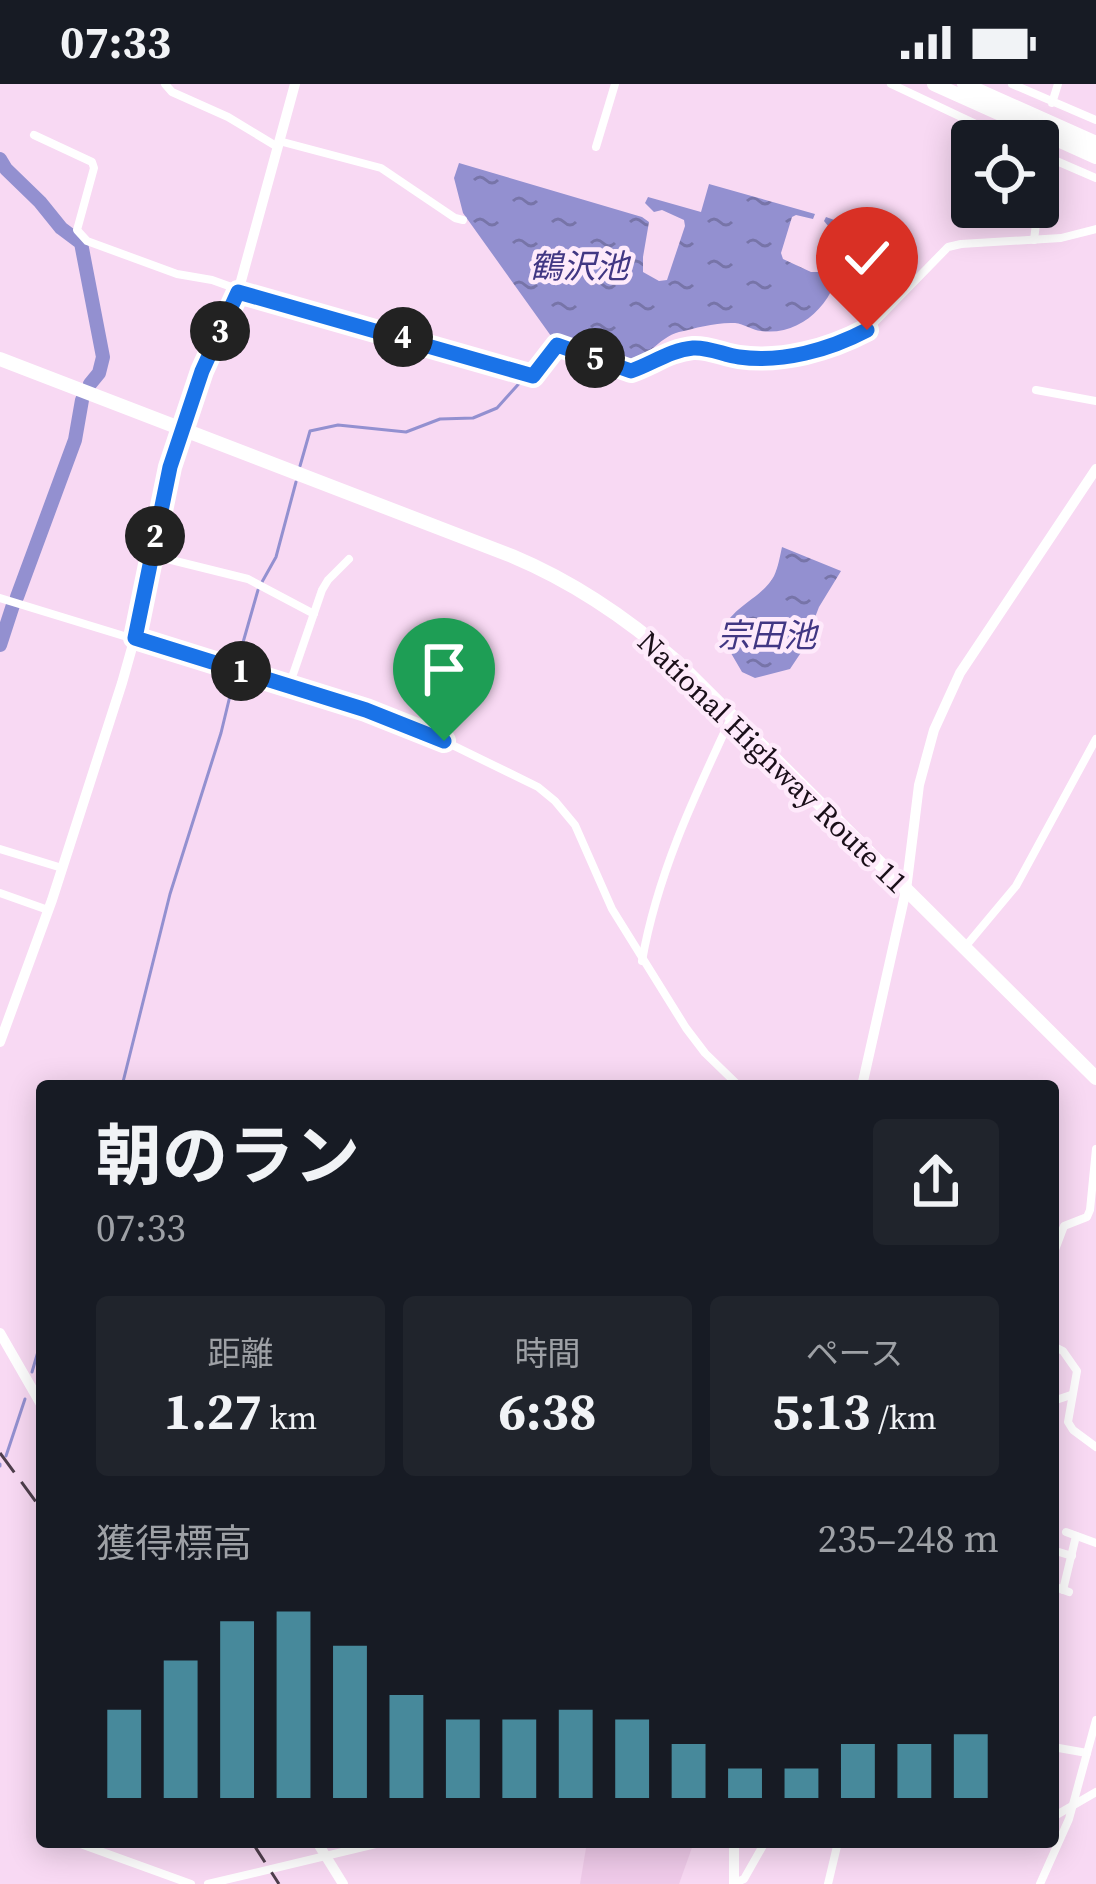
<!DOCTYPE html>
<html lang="ja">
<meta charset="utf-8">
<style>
:root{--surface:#171b24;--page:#20242c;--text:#f1f3f6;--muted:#9ea1a6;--accent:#47899b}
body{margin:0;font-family:"Source Serif 4","Noto Sans JP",serif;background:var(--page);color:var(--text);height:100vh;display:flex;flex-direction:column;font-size:45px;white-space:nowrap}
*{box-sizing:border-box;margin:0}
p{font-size:39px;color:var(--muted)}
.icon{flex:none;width:66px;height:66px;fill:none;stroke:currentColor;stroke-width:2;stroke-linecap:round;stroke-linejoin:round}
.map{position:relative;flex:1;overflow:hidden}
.side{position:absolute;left:36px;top:996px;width:1023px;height:768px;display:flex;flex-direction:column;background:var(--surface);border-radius:12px;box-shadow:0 6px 30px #0003}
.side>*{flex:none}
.buttons{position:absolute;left:951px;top:36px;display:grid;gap:24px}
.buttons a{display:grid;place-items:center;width:108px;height:108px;border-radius:12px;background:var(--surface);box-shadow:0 6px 30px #0003;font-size:60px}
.pin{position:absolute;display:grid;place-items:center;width:102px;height:102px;color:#fff;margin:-123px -51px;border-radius:50% 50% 50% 0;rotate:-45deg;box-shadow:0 0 12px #0007}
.pin .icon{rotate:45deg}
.km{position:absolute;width:60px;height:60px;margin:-30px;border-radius:50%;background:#222;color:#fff;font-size:33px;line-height:60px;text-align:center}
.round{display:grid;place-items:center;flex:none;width:126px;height:126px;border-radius:12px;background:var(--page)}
.summary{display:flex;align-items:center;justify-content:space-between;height:204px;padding:0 60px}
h1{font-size:66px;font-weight:700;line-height:90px}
.stats{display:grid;grid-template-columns:repeat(3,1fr);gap:18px;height:204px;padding:12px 60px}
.stats div{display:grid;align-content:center;border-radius:12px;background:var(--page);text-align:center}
.stats b{font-size:51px;font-weight:700}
.stats small{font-size:33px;font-weight:400}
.stats p{font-size:33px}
.chart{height:336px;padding:24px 60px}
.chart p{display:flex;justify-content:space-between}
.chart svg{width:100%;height:216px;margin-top:12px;stroke:var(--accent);stroke-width:6}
.status{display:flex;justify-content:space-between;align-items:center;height:84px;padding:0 60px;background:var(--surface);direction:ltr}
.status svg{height:33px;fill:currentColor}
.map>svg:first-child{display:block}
</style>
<div class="status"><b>07:33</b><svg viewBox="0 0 49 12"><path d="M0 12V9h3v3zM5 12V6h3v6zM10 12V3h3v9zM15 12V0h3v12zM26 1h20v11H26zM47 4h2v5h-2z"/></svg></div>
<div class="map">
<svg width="1096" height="1800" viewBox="0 0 1096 1800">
<defs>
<pattern id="water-ripples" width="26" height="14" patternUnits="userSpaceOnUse" patternTransform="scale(3)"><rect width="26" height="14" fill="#9390d0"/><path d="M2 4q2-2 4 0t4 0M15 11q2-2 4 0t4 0" fill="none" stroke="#7774a8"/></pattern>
</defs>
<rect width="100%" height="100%" fill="#f8d9f3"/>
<path fill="#efcae9" d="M587,1758H694L679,1800H580Z"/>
<g fill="url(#water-ripples)">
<path d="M459,79L642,133L649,138L643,173V188L659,197L667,196L685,142L684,136L662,126L654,128L645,119L648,113L701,128L709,100L815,130L813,135L796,131L792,133L781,169L783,175L811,188H818L825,175L833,148L824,137L826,133L840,138C847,151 842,160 841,174C838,214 804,253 761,247C752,246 744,240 735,239C716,238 696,244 679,248C658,253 644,280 623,279C603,277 579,265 560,258L551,252L463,129L454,94Z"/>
<path d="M782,463L841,487L819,523L802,567L790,585L755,594L742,588L721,552C729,522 760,517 774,492C778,484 780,472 782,463Z"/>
</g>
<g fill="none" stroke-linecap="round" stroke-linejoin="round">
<g stroke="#9390d0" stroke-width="3">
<path d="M530,287L549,264"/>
<path d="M300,382L310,347L338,341L406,348L440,335L473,334L497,324L524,294"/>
<path d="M262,498L276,473L296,398"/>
<path d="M236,583L258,506"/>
<path d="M122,1002L170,810L221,649L235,591"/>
<path d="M32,1288L42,1254"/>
<path d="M6,1372L25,1315"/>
<path d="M0,1382V1380"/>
</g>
<g stroke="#9390d0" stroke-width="14">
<path d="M0,75L6,85L40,118L61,144L81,159L103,273L99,289L90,300"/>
<path d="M17,513L75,356L82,316"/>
<path d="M0,561L13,521"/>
</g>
<g stroke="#fff" stroke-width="8">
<path d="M165,0L172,8L228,33L276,62"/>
<path d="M891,0L1012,57"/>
<path d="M1012,0L1096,36"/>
<path d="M1052,19L1058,0"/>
<path d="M34,51L92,78L94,84L77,146L87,157L177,190L212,196L290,224L473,273L533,292L557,261L631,287C652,280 670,267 693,264C709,263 724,271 739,273C782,279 829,266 867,246L948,163L961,160L1061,154L1096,145"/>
<path d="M279,57L381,84L455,134L463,136"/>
<path d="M1034,57L1035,54"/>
<path d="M596,63L615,0"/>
<path d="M1038,69L1096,94"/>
<path d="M1038,119L1043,71"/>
<path d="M1034,156L1038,123"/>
<path d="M1036,306L1096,317"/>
<path d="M151,471L248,495L314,530"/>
<path d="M0,514L366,626L444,657L538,703L555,717L575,741L612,825L686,944L705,969L739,1002"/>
<path d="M289,602L322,506L328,496L349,475"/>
<path d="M0,765L62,784"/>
<path d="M0,809L48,826"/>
<path d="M965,863L1016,802L1096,655"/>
<path d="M642,877C657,791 694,713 731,634"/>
<path d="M1053,1171L1064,1142L1087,1133L1090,1126L1096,1065"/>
<path d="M1053,1262L1063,1267L1077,1287L1068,1338L1073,1346L1096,1363"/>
<path d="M1053,1317L1071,1311"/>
<path d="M1066,1448L1096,1459"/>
<path d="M1059,1468L1072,1472"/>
<path d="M1053,1502L1069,1508"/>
<path d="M1063,1506L1076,1452"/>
<path d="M1053,1663L1087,1669"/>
<path d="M1053,1733L1096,1708"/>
<path d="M75,1758L191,1800"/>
<path d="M735,1799L744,1795L765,1758"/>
<path d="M208,1800L384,1758"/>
<path d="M828,1800L838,1758"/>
<path d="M1040,1800L1069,1735L1096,1636"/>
</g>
<g stroke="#fff" stroke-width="10">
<path d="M0,958L52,816L122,599L135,553L170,383L203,287L238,208L295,0"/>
<path d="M862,1002L906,806L919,701L934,646L960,589L1096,385"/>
<path d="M0,1249L42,1322"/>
<path d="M317,1758L343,1800"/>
<path d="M734,1800V1758"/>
</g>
<g stroke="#fff" stroke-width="14">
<path d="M934,0L1096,73"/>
<path d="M964,0L1096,59"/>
<path d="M0,275L512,472C574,498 627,534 677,578L1096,994"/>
</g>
<g stroke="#4f3f4d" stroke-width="3" stroke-dasharray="24 12" stroke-linecap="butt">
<path d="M0,1369L42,1426"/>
<path d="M252,1758L279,1800"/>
</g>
</g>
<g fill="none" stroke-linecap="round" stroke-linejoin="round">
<defs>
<path id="route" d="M444,657L366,626L135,554L170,383L202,287L238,208L533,292L557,261L631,287C652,280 670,266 693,264C709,263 724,271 739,273C782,279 829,266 867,246"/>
</defs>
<use href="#route" stroke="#fff" stroke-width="24"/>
<use href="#route" stroke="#1a73e8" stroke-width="15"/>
</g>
<g text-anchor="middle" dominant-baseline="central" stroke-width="9" stroke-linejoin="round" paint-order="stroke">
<g font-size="30" fill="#1a0f19" stroke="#feeafb">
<text transform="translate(773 678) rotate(44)">National Highway Route 11</text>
</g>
<g font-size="33" font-style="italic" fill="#413783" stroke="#feeafb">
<text x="579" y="182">鶴沢池</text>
<text x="767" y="551">宗田池</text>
</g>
</g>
</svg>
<div class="buttons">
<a><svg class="icon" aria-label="locate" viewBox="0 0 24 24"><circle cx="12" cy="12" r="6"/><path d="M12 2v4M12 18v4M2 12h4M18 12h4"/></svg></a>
</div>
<div class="pin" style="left:444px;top:657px;background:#1e9e55"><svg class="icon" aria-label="arrive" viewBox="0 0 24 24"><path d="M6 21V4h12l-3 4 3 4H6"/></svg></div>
<div class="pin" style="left:867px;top:246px;background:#d93025"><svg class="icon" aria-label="check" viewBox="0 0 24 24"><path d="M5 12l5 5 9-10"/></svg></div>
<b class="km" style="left:241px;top:587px">1</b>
<b class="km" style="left:155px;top:452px">2</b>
<b class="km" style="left:220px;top:247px">3</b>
<b class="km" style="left:403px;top:253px">4</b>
<b class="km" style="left:595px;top:274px">5</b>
<section class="side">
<div class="summary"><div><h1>朝のラン</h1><p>07:33</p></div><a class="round"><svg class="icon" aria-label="share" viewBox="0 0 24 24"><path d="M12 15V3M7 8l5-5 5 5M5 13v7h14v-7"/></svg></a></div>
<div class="stats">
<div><p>距離</p><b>1.27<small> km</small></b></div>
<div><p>時間</p><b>6:38</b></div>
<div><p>ペース</p><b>5:13<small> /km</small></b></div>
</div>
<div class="chart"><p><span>獲得標高</span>235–248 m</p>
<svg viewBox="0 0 160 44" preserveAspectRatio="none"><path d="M5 44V26M15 44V16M25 44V8M35 44V6M45 44V13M55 44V23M65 44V28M75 44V28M85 44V26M95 44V28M105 44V33M115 44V38M125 44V38M135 44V33M145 44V33M155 44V31"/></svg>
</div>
</section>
</div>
